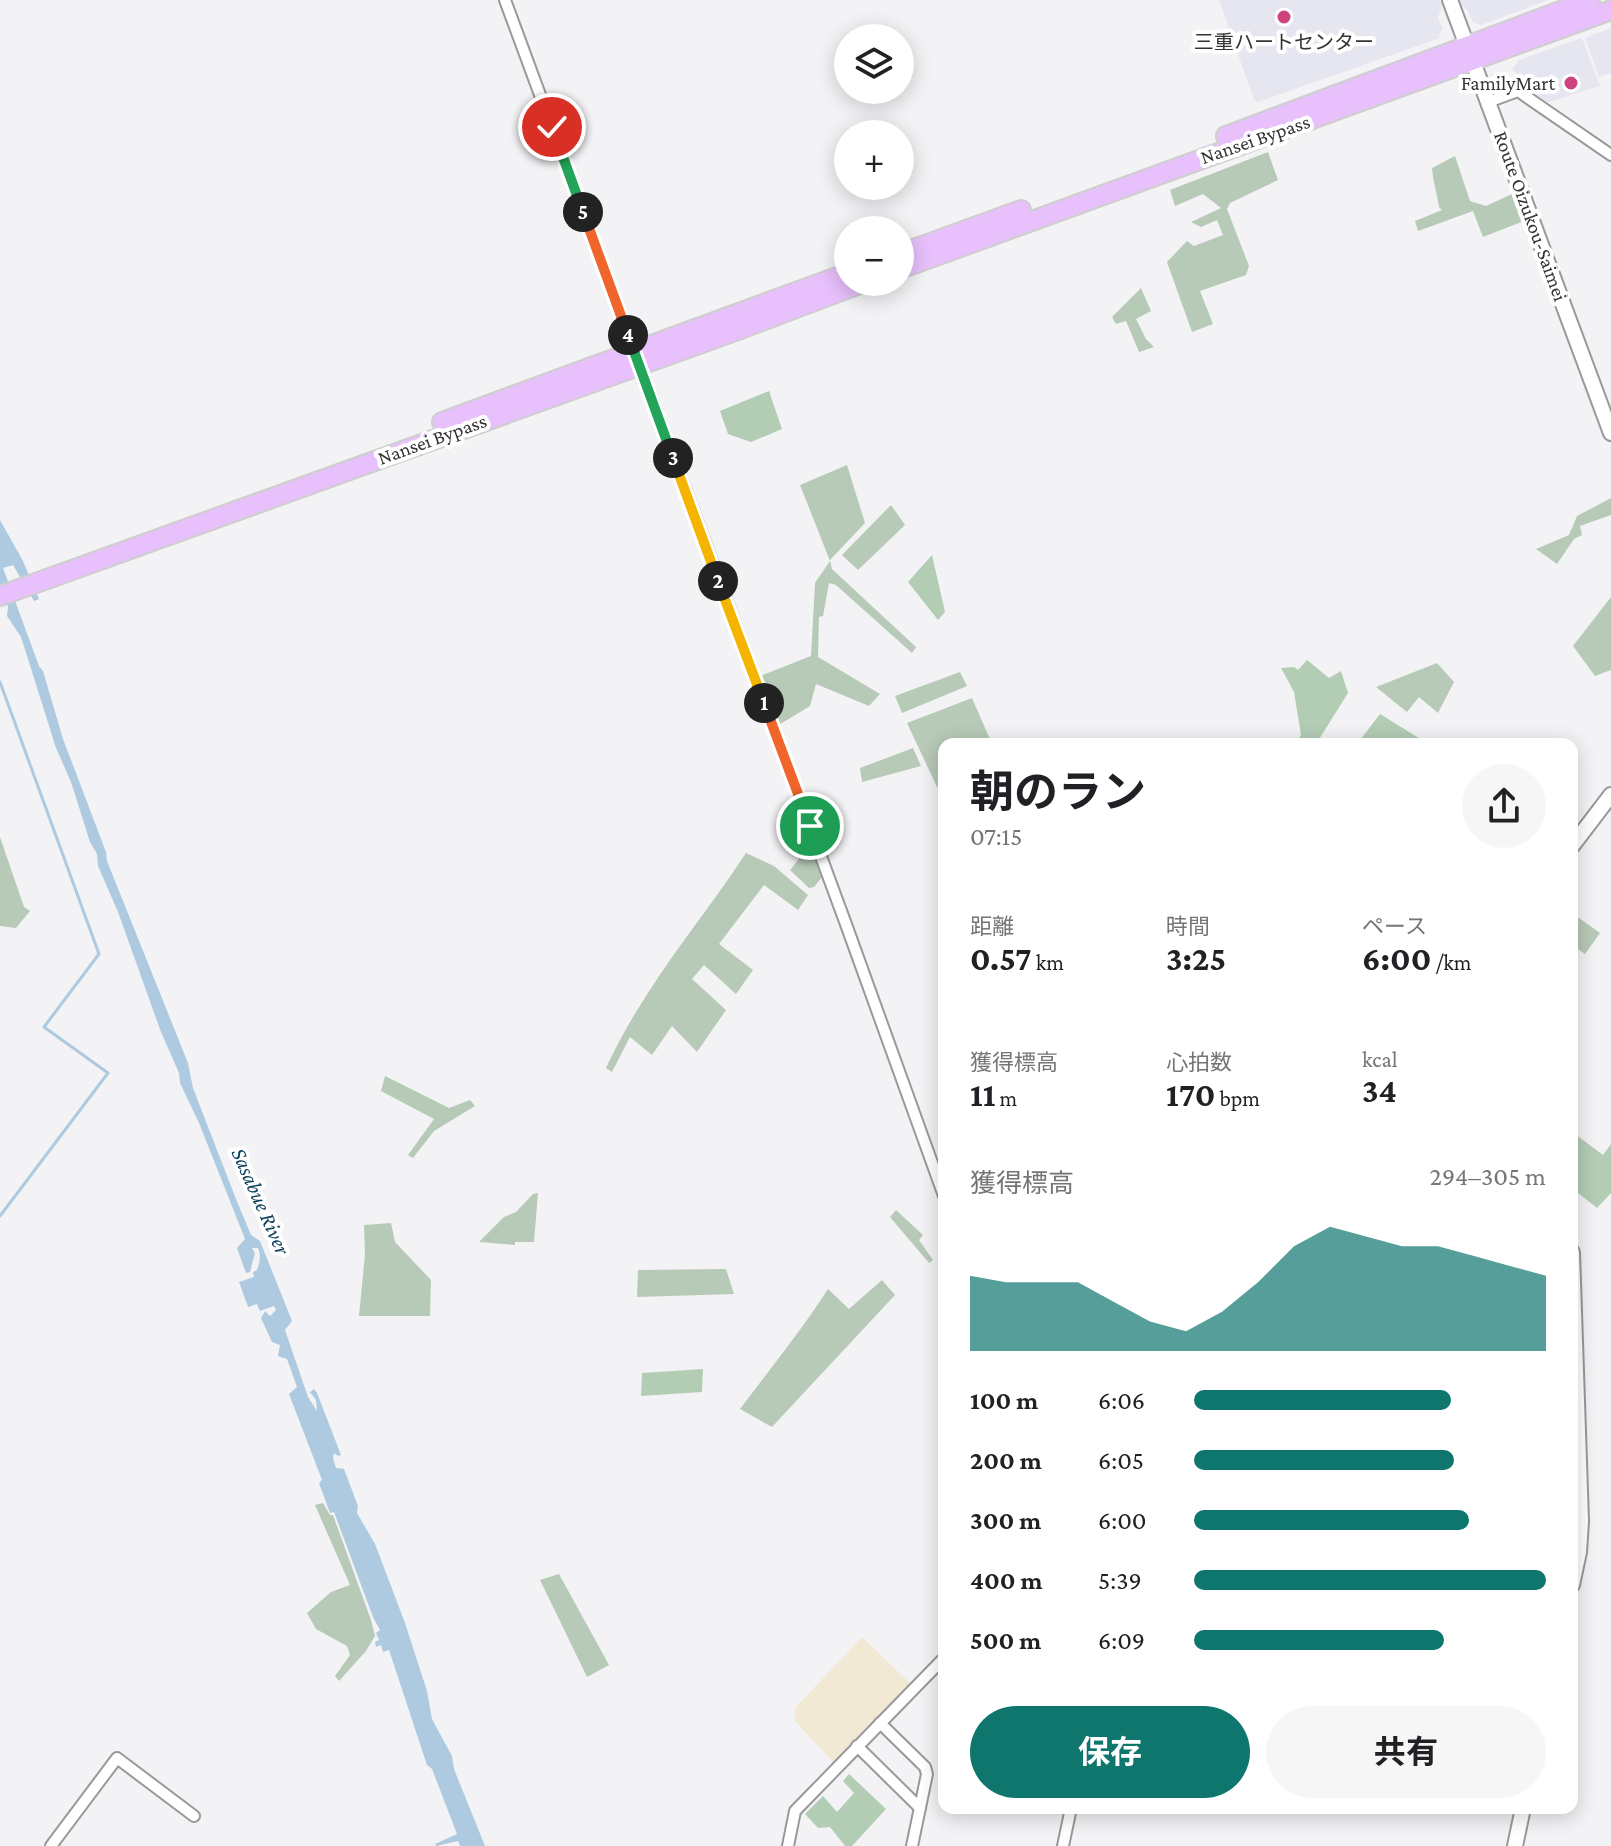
<!DOCTYPE html>
<html lang="ja">
<meta charset="utf-8">
<style>
:root{--surface:#fff;--page:#f6f6f6;--text:#202124;--muted:#757577;--accent:#0f766e}
body{margin:0;font-family:"Crimson Pro","Noto Sans JP",serif;background:var(--page);color:var(--text);height:100vh;display:flex;flex-direction:column;font-size:30px;white-space:nowrap}
*{box-sizing:border-box;margin:0}
p{font-size:26px;color:var(--muted)}
.icon{flex:none;width:44px;height:44px;fill:none;stroke:currentColor;stroke-width:2;stroke-linecap:round;stroke-linejoin:round}
.map{position:relative;flex:1;overflow:hidden}
.sheet{position:absolute;left:938px;top:738px;width:640px;height:1076px;display:flex;flex-direction:column;background:var(--surface);border-radius:16px;box-shadow:0 4px 20px #0003}
.sheet>*{flex:none}
.controls{position:absolute;left:834px;top:24px;display:grid;gap:16px}
.controls a{display:grid;place-items:center;width:80px;height:80px;border-radius:50%;background:var(--surface);box-shadow:0 4px 20px #0003;font-size:40px}
.pin{position:absolute;display:grid;place-items:center;width:68px;height:68px;color:#fff;margin:-34px;border:4px solid #fff;border-radius:50%;box-shadow:0 2px 8px #0007}
.km{position:absolute;width:40px;height:40px;margin:-20px;border-radius:50%;background:#222;color:#fff;font-size:22px;line-height:40px;text-align:center}
.round{display:grid;place-items:center;flex:none;width:84px;height:84px;border-radius:42px;background:var(--page)}
.overview{display:flex;align-items:center;justify-content:space-between;height:136px;padding:0 32px}
h1{font-size:44px;font-weight:700;line-height:60px}
.figures{display:grid;grid-template-columns:repeat(3,1fr);gap:12px;height:136px;padding:8px 32px}
.figures div{display:grid;align-content:center}
.figures b{font-size:34px;font-weight:700}
.figures small{font-size:22px;font-weight:400}
.figures p{font-size:22px}
.chart{height:224px;padding:16px 32px}
.chart p{display:flex;justify-content:space-between}
.chart svg{width:100%;height:144px;margin-top:8px;fill:var(--accent);opacity:.7}
.action{display:flex;gap:16px;margin-top:auto;padding:16px 32px}
.action a{flex:1;height:92px;border-radius:48px;background:var(--accent);color:#fff;font-size:32px;font-weight:700;line-height:92px;text-align:center}
.action a+a{background:var(--page);color:var(--text)}
ul{padding:0 32px;list-style:none;font-size:26px}
li{display:grid;grid-template-columns:128px 96px 1fr;align-items:center;height:60px}
li i{height:20px;border-radius:10px;background:var(--accent)}
.map>svg:first-child{display:block}
</style>
<div class="map">
<svg width="1611" height="1846" viewBox="0 0 1611 1846">
<rect width="100%" height="100%" fill="#f3f3f6"/>
<g fill="#e6e6f0">
<path d="M1219,0H1440L1442,5L1438,19L1443,28L1439,35L1440,38L1258,102L1254,100Z"/>
<path d="M1456,0H1548L1481,25L1473,22L1467,10Z"/>
<path d="M1611,28V73L1599,77L1585,38Z"/>
<path d="M1582,38L1600,86L1546,103L1526,88L1527,85L1512,69L1519,60Z"/>
</g>
<path fill="#f2e9d4" d="M862,1637L912,1685L835,1764L795,1721V1708Z"/>
<g fill="#b7c9b7">
<path d="M1268,152L1278,180L1230,203L1227,209L1249,266L1246,275L1200,291L1213,324L1192,332L1167,262L1187,241L1194,246L1223,235L1217,220L1201,227L1191,222L1221,208L1203,194L1175,206L1170,190Z"/>
<path d="M1455,156L1470,201L1486,206L1514,193L1524,221L1483,237L1473,211L1418,231L1415,221L1442,210L1439,207C1437,193 1433,182 1432,168Z"/>
<path d="M1141,288L1151,311L1136,319L1146,339L1154,347L1139,352L1126,321L1116,324L1112,317Z"/>
<path d="M847,465L865,523L830,560L832,569L916,647L912,653L836,585L829,583L823,616L819,617L818,657L880,694L869,706L816,684L810,706L777,726L760,676L811,656L815,583L830,561L800,485Z"/>
<path d="M1611,498V515L1580,526L1582,535L1574,539L1557,564L1536,549L1569,535L1577,516Z"/>
<path d="M891,505L905,525L858,570L842,555Z"/>
<path d="M1611,597V670L1595,676L1573,646Z"/>
<path d="M1437,663L1454,682L1438,713L1419,697L1407,712L1376,687Z"/>
<path d="M960,672L967,686L902,713L895,696Z"/>
<path d="M972,698L992,744H944V785L937,787L907,723Z"/>
<path d="M913,748L921,766L862,782L860,768Z"/>
<path d="M0,837L24,907L30,911L16,928L0,926Z"/>
<path d="M812,843L823,876L814,887L809,888L790,870Z"/>
<path d="M746,853L774,866L808,895L798,910L764,885L719,944L753,970L736,994L704,965L692,979L726,1010L697,1052L672,1026L652,1055L630,1037L612,1072L606,1068C644,986 697,927 746,853Z"/>
<path d="M1572,913L1600,933L1585,954L1572,945Z"/>
<path d="M385,1076L449,1108L470,1100L475,1106L434,1131L413,1158L408,1155L434,1119L381,1091Z"/>
<path d="M538,1193L534,1242H515V1245L479,1242L504,1217L516,1212L533,1194Z"/>
<path d="M896,1210L923,1235L919,1240L933,1260L929,1263L890,1217Z"/>
<path d="M391,1223L395,1242L431,1280L430,1316H359L365,1254L364,1225Z"/>
<path d="M726,1269L734,1294L637,1297L638,1270Z"/>
<path d="M882,1280L895,1295L772,1427L740,1409C770,1369 801,1331 828,1289L849,1309Z"/>
<path d="M323,1503L330,1515H333L371,1620L375,1636L366,1651L339,1681L335,1676L350,1655L347,1646L316,1629L307,1613L331,1592L350,1585L315,1505Z"/>
<path d="M559,1574L609,1665L587,1677L540,1580Z"/>
</g>
<g fill="#b3ccb4">
<path d="M769,391L782,429L751,442L728,434L720,411Z"/>
<path d="M932,555L945,612L938,620L908,582Z"/>
<path d="M1307,660L1329,678L1341,671L1348,693L1316,744H1295L1301,735L1294,692L1281,668L1294,667L1298,670Z"/>
<path d="M1380,714L1422,740L1423,744H1357Z"/>
<path d="M1575,1134L1603,1155L1611,1144V1193L1597,1208L1578,1193Z"/>
<path d="M703,1369L702,1392L641,1396L642,1373Z"/>
<path d="M849,1774L886,1809L852,1846H845L830,1827L818,1828L805,1814L823,1796L837,1812L854,1793L843,1781Z"/>
</g>
<path fill="#aecae0" d="M0,520L23,561L39,599L34,601L13,565L3,568L39,666L43,671L63,739L106,852L107,861L188,1063L193,1088L236,1199L251,1235L260,1241L292,1321L285,1330L308,1397L317,1411L316,1400L310,1392L314,1389L317,1393L341,1455L338,1456L334,1453L333,1458L336,1468L344,1469L358,1506L357,1513L375,1544L405,1623L427,1691L432,1719L452,1756L454,1769L485,1846H460L458,1841L436,1846L435,1844L457,1834L432,1769L427,1765L389,1650L383,1652L381,1645L376,1647L375,1642L379,1640L376,1633L380,1630L373,1617L334,1512L330,1513L319,1483L322,1480L289,1394L297,1387L287,1359L278,1356L280,1345L272,1342L261,1318L265,1311L270,1316L276,1310L274,1306L260,1311L257,1304L248,1307L239,1282L254,1277L253,1272L257,1270C260,1262 261,1256 258,1248H252L255,1253L250,1272L246,1273L237,1248L245,1239L199,1123L180,1083L179,1073L161,1032L118,912L98,866L97,854L90,842L71,782L56,748L21,637L7,616L8,607L0,585Z"/>
<g fill="none" stroke-linecap="round" stroke-linejoin="round">
<path stroke="#aecae0" stroke-width="3" d="M0,682L99,954L44,1027L108,1073L0,1216"/>
<defs>
<g id="minor">
<path d="M505,0L847,927L944,1196"/>
<path d="M1488,102L1518,91L1611,155"/>
<path d="M880,1723L925,1767L927,1774L912,1846"/>
<path d="M857,1746L920,1808"/>
<path d="M51,1846L117,1758L194,1816"/>
<path d="M788,1846L795,1811L944,1658"/>
<path d="M1063,1846L1071,1808"/>
</g>
<g id="tertiary">
<path d="M1572,846L1611,795"/>
<path d="M1572,1252L1581,1521L1579,1552L1572,1585"/>
<path d="M1515,1846L1523,1808"/>
</g>
<path id="secondary" d="M1450,0L1611,433"/>
<g id="trunk">
<path d="M1226,136L1590,0"/>
<path d="M900,254L1021,210"/>
<path d="M900,269L1611,10"/>
<path d="M442,422L848,273"/>
<path d="M0,596L727,334L865,282"/>
</g>
</defs>
<use href="#minor" stroke="#99989b" stroke-width="14"/>
<use href="#tertiary" stroke="#99989b" stroke-width="18"/>
<use href="#secondary" stroke="#99989b" stroke-width="18"/>
<use href="#trunk" stroke="#cececf" stroke-width="22"/>
<use href="#minor" stroke="#fff" stroke-width="10"/>
<use href="#tertiary" stroke="#fff" stroke-width="14"/>
<use href="#secondary" stroke="#fff" stroke-width="14"/>
<use href="#trunk" stroke="#e8c0fc" stroke-width="18"/>
</g>
<g fill="none" stroke-linecap="round" stroke-linejoin="round">
<defs>
<path id="split-1" d="M764,703L810,826"/>
<path id="split-2" d="M718,581L764,703"/>
<path id="split-3" d="M673,458L718,581"/>
<path id="split-4" d="M628,335L673,458"/>
<path id="split-5" d="M583,212L628,335"/>
<path id="split-6" d="M552,127L583,212"/>
</defs>
<use href="#split-1" stroke="#fff" stroke-width="16"/>
<use href="#split-2" stroke="#fff" stroke-width="16"/>
<use href="#split-3" stroke="#fff" stroke-width="16"/>
<use href="#split-4" stroke="#fff" stroke-width="16"/>
<use href="#split-5" stroke="#fff" stroke-width="16"/>
<use href="#split-6" stroke="#fff" stroke-width="16"/>
<use href="#split-1" stroke="#f0652b" stroke-width="10"/>
<use href="#split-2" stroke="#f5b400" stroke-width="10"/>
<use href="#split-3" stroke="#f5b400" stroke-width="10"/>
<use href="#split-4" stroke="#22a559" stroke-width="10"/>
<use href="#split-5" stroke="#f0652b" stroke-width="10"/>
<use href="#split-6" stroke="#22a559" stroke-width="10"/>
</g>
<g fill="#cc437e" stroke="#fff" stroke-width="3">
<circle cx="1284" cy="17" r="8"/>
<circle cx="1571" cy="83" r="8"/>
</g>
<g text-anchor="middle" dominant-baseline="central" stroke-width="8" stroke-linejoin="round" paint-order="stroke">
<g font-size="20" fill="#343435" stroke="#fff">
<text x="1284" y="42">三重ハートセンター</text>
<text x="1555" y="83" text-anchor="end">FamilyMart</text>
</g>
<g font-size="20" fill="#343435" stroke="#fff">
<text transform="translate(1255 139) rotate(-19)">Nansei Bypass</text>
<text transform="translate(1531 216) rotate(70)">Route Oizukou-Saimei</text>
<text transform="translate(432 439) rotate(-20)">Nansei Bypass</text>
</g>
<g font-size="22" font-style="italic" fill="#0e3f5d" stroke="#fff">
<text transform="translate(261 1201) rotate(66)">Sasabue River</text>
</g>
</g>
</svg>
<div class="controls">
<a><svg class="icon" aria-label="layers" viewBox="0 0 24 24"><path d="M12 4l9 5-9 5-9-5zM3 14l9 5 9-5"/></svg></a>
<a>+</a>
<a>−</a>
</div>
<div class="pin" style="left:810px;top:826px;background:#1e9e55"><svg class="icon" aria-label="arrive" viewBox="0 0 24 24"><path d="M6 21V4h12l-3 4 3 4H6"/></svg></div>
<div class="pin" style="left:552px;top:127px;background:#d93025"><svg class="icon" aria-label="check" viewBox="0 0 24 24"><path d="M5 12l5 5 9-10"/></svg></div>
<b class="km" style="left:764px;top:703px">1</b>
<b class="km" style="left:718px;top:581px">2</b>
<b class="km" style="left:673px;top:458px">3</b>
<b class="km" style="left:628px;top:335px">4</b>
<b class="km" style="left:583px;top:212px">5</b>
<section class="sheet">
<div class="overview"><div><h1>朝のラン</h1><p>07:15</p></div><a class="round"><svg class="icon" aria-label="share" viewBox="0 0 24 24"><path d="M12 15V3M7 8l5-5 5 5M5 13v7h14v-7"/></svg></a></div>
<div class="figures">
<div><p>距離</p><b>0.57<small> km</small></b></div>
<div><p>時間</p><b>3:25</b></div>
<div><p>ペース</p><b>6:00<small> /km</small></b></div>
</div>
<div class="figures">
<div><p>獲得標高</p><b>11<small> m</small></b></div>
<div><p>心拍数</p><b>170<small> bpm</small></b></div>
<div><p>kcal</p><b>34</b></div>
</div>
<div class="chart"><p><span>獲得標高</span>294–305 m</p>
<svg viewBox="0 0 160 44" preserveAspectRatio="none"><path d="M0 44V21L10 23L20 23L30 23L40 29L50 35L60 38L70 32L80 23L90 12L100 6L110 9L120 12L130 12L140 15L150 18L160 21V44z"/></svg>
</div>
<ul>
<li><b>100 m</b>6:06<i style="width:73%"></i></li>
<li><b>200 m</b>6:05<i style="width:74%"></i></li>
<li><b>300 m</b>6:00<i style="width:78%"></i></li>
<li><b>400 m</b>5:39<i style="width:100%"></i></li>
<li><b>500 m</b>6:09<i style="width:71%"></i></li>
</ul>
<div class="action"><a>保存</a><a>共有</a></div>
</section>
</div>
